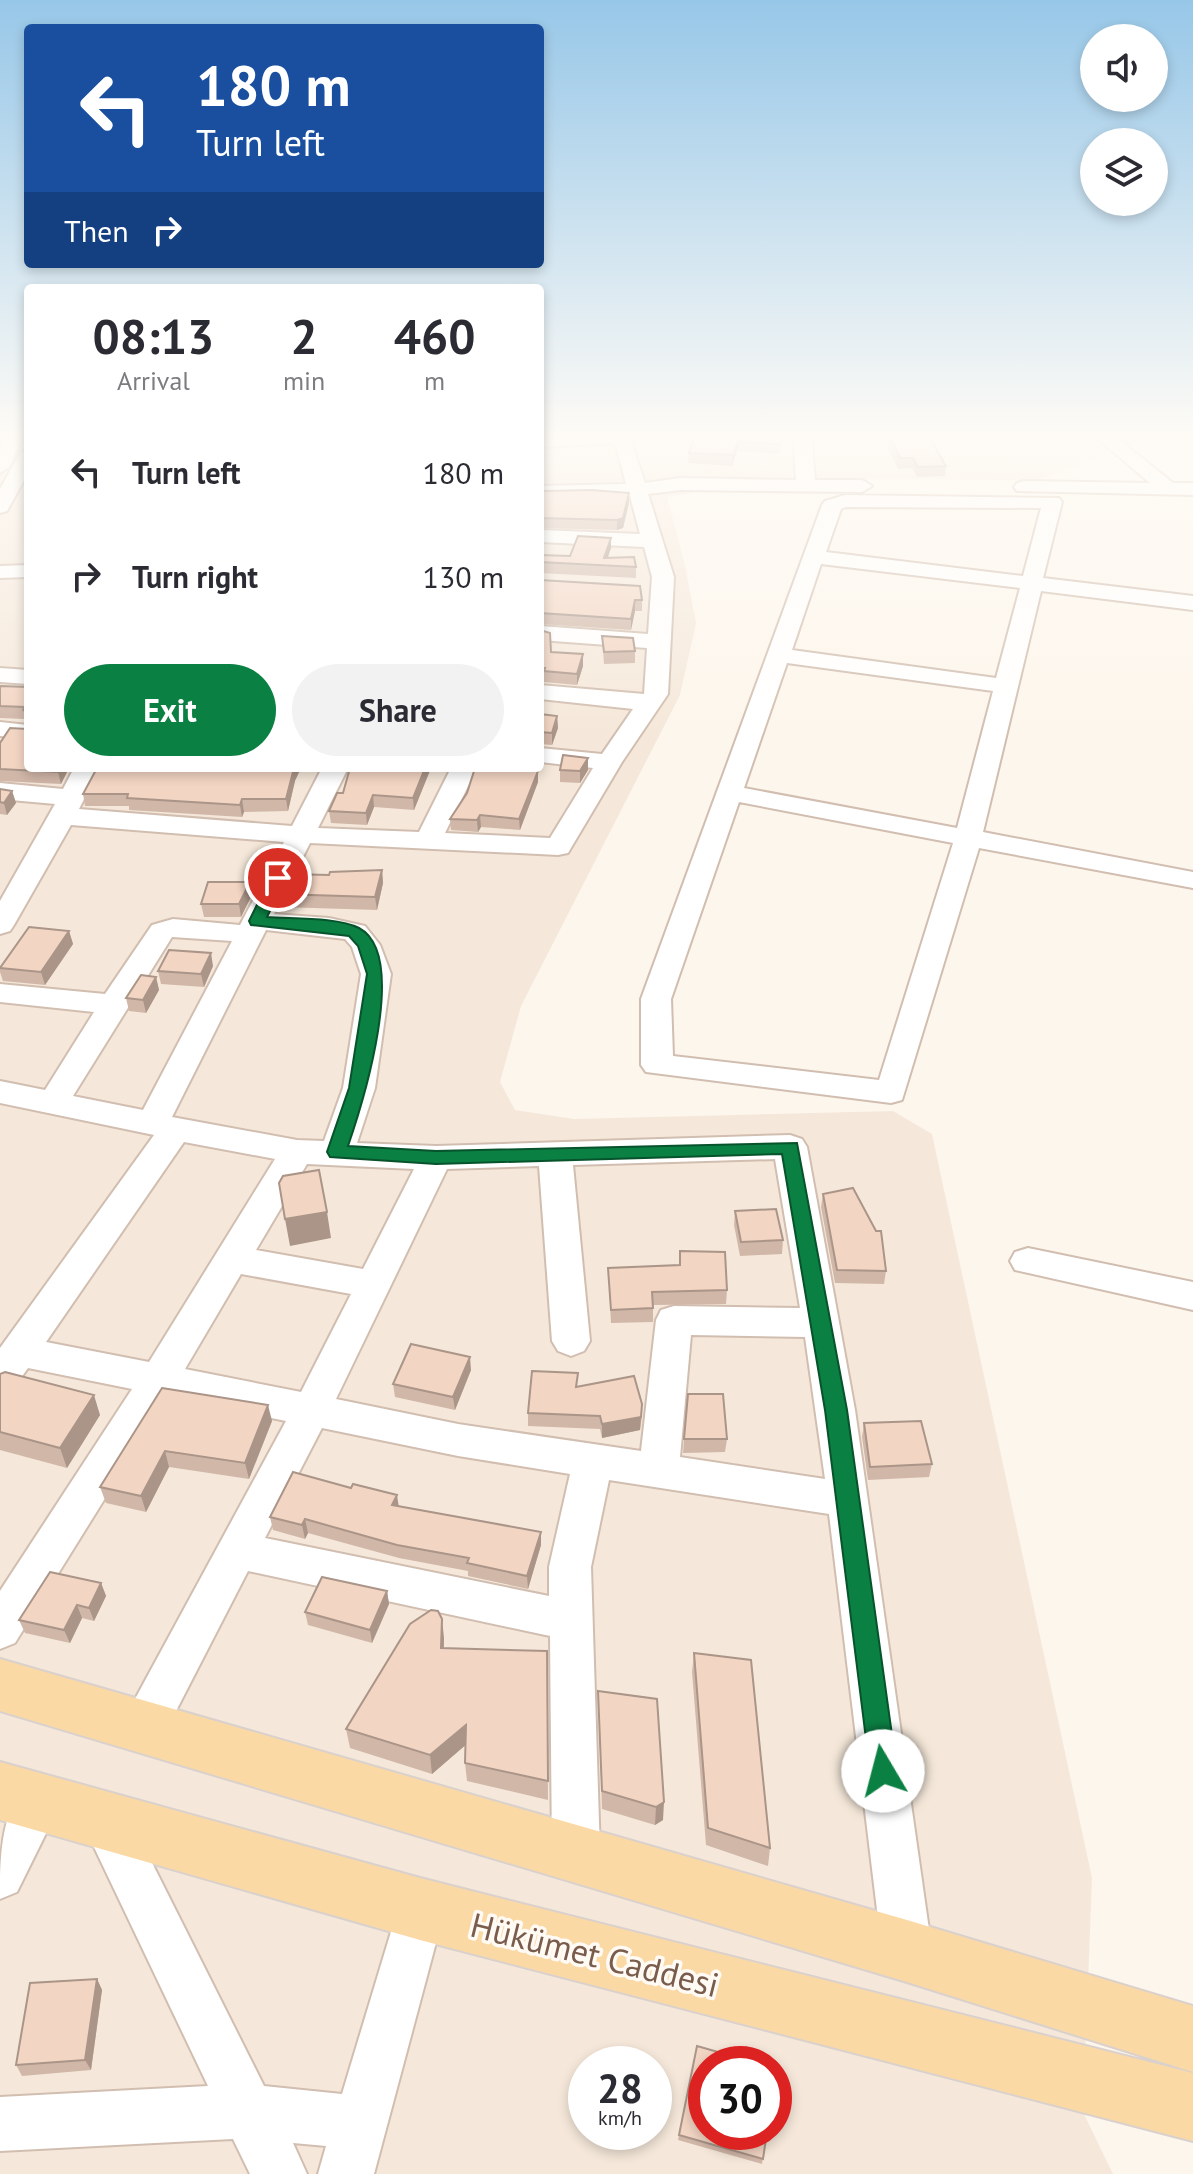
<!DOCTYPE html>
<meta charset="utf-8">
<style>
body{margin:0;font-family:"PT Sans",sans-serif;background:#f2f2f3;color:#2b2b33;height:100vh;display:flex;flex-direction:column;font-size:30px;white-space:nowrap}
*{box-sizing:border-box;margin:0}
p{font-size:26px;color:#7c7c81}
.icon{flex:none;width:44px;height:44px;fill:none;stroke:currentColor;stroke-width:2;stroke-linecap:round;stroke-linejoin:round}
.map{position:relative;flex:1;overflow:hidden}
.panel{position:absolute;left:24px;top:284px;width:520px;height:488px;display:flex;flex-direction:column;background:#fff;border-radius:8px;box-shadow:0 4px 12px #0003}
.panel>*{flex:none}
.banner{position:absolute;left:24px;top:24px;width:520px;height:244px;border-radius:8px;box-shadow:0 4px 12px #0003;background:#1a4fa0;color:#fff;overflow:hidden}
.fabs{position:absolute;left:1080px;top:24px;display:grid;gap:16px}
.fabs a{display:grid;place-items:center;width:88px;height:88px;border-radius:50%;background:#fff;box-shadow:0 4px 12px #0003;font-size:40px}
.speed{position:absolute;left:568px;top:2046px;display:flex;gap:16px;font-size:40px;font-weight:700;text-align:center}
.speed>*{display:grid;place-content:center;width:104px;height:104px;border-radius:50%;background:#fff;box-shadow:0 4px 12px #0003;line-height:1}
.speed small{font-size:20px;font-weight:400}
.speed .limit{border:12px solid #d22;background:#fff;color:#111}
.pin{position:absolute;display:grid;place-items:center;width:68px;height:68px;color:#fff;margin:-34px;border:4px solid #fff;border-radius:50%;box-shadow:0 2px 8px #0007}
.me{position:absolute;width:88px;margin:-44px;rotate:352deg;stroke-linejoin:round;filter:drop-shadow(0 0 6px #0008)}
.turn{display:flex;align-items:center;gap:28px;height:168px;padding:0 40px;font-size:36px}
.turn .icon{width:104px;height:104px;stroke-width:2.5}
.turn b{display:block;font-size:56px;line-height:68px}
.then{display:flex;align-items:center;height:76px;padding:0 40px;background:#0003;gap:16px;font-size:30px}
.eta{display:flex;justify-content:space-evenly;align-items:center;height:136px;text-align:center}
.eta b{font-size:48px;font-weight:700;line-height:56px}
.button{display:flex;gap:16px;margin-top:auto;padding:16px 40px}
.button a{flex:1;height:92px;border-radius:48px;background:#0b8043;color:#fff;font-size:32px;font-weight:700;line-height:92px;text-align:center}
.button a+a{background:#f2f2f3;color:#2b2b33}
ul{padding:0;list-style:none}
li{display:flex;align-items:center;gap:24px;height:104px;padding:0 40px}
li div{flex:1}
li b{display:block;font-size:30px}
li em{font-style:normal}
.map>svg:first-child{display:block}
</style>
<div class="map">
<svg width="1193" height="2174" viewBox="0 0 1193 2174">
<rect width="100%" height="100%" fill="#fdf6ec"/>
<!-- residential -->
<path fill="#f5e8da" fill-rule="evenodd" d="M0,433h28v335h512v-335h632l-136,47 -261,-1 -108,18 18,68 11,58 -16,72 -159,311 -21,76 15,28 59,9 319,-8 39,23 160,744 -9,234 30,62h-1113zM586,2064h68v68h-68zM706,2064h68v68h-68z"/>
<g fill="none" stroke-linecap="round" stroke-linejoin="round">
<!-- minor casing -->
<g stroke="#d1beb0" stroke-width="4">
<path id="minor" d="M7,433h18l-16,34 -9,6v-26z
M604,433h24l17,50 35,-5 116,2 -3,-47h18l4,47h47l10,6 -10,6 -182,-2 -32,4 26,83 -6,117 -46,68 -54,91 -10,2 -248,-12 -36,71 55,4 36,8 15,19 11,29 -16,114 -18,55 79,3 354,-11 12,4 5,8 48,263 77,541 -7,18 -18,7 -18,-7 -7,-18 -53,-437 -220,-34 -18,87 9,287 -7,17 -17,7 -17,-7 -7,-17 -2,-218 -302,-65 -88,171 -16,7 -16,-7 -7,-15 7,-15 158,-291 -118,-24 -153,246 -15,6v-58l132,-202 -104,-21 -15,21 -13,4v-45l154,-213 -154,-32v-22l45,9 49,-78 -94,-10v-18l105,10 47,-69 21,-6 67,6 44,-83 -213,-17 -57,100 -4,6 -10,3v-33l55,-97 -55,-5v-16l63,6 11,-21h26l-21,41 213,17 30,-58h26l-30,60 101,4 32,-64h26l-32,65 105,5 43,-70 -53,-6v-14l62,6 31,-45 -93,-10v-14l104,9 3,-46 -107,-8v-14l108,8 4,-57 -8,-30 -104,-5v-12l100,4 -10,-38 -90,2v-12l86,-2 -11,-41 -75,4v-10zM266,930l79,9 7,8 9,27 -18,114 -19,53 -27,-1 -125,-23zM172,937l60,4 -89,169 -70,-14zM184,1142l91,17 -126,203 -103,-20zM775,1159l25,149 -126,-2 -13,4 -5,10 -15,131 -183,-27 -122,-25 111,-230 92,-3 13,175 6,10 13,5 13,-5 6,-10 -17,-176zM307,1164l107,5 -51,100 -107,-19zM241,1274l110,20 -50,98 -116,-23zM691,1335l114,2 20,142 -145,-22zM322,1428l136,28 112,18 -21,93v29l-284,-58z
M1091,433h20l62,50h20v12l-176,-4 -3,-4 3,-4 7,-2 126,2z
M28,450v23l-21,38 -7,2v-24l21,-37z
M845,495l214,3 3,4 -19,76 150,18v14l-152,-19 -58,241 210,40v16l-214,-40 -77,252 -11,3 -245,-31 -5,-7v-66l181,-494 3,-4zM846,507l195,1 -18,68 -197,-24 15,-43zM821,564l199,24 -24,90 -204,-28zM787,663l206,28 -36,137 -213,-40zM739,802l214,41 -74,237 -206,-24 -2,-57z
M28,565v12l-28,1v-12z
M0,668l28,2v14l-28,-2z
M0,722l28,3v14l-28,-3z
M1028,1248l165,34v28l-178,-40 -5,-9 5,-9z
M37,1780l17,7 7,16 -44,89 -17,7c0,-41 0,-100 37,-119z
M106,1798l17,7 141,281 78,8 61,-202 17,-8 17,8 8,17 -71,265h-56l8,-28 -33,-3 14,31h-57l-17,-35 -233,12v-54l208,-11 -126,-264 7,-17z"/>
</g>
<!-- major casing -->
<g stroke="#dad1cd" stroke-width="4">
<path id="major" d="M0,1659l907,261 286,86v66l-286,-90 -907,-271z
M0,1762l420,116 773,195v68l-773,-201 -420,-120z"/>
</g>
<!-- minor -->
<use href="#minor" fill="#fff" fill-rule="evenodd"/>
<!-- major -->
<use href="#major" fill="#fbd9a5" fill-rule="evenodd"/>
</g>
<!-- wall -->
<path fill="#d1b7a8" d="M696,433h88l-5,21 -42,-3 -5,15 -44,-3 1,-10z
M889,436l57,30 -1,10 -28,1 -5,-9 -14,1 -11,-23z
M540,491l89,12 -6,25 -6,2 -77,-2z
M611,548l-4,10 29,9v11l-96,-5v-18l30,1z
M540,580l102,20v11h-7l-4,19 -91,-6z
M540,630l11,22 32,14 -6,19 -33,-3v-3h-4z
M602,636l33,15v12l-31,1z
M0,686l28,1 41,81 -8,16 -61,-3v-38l27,-14v-6l-2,-4 -25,-1z
M540,714l17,2 1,12 -6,17 -12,-1z
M588,758v12l-8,13 -20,-1v-12z
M350,768h81l-17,42 -40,-3 -7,18 -36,-2 -2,-12 14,-18z
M496,768h26l16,3v11l-18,48 -39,-3 -3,5 -27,-2 -1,-11z
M295,781l-7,30 -44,1 -2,5 -113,-7v-4h-44l-2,-12z
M0,789l12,2 4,12 -9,12 -7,-1z
M382,870l1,13 -6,27 -96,-3 -2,-13 50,-19z
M250,882l2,13 -11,22h-37l-3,-13z
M69,931l4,13 -28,41 -42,-4 -3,-9v-5z
M213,966l-9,21 -43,-3 -3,-13z
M156,977l3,13 -13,23 -17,-2 -3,-13z
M823,1194l63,77 -2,13 -49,-1 -14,-76z
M735,1211l48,29 -1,14 -42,2 -6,-31z
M680,1251l47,39 -1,14 -73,1v17l-42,1 -3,-55 71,-3z
M471,1370l-16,40 -60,-13 -2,-13z
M0,1374l100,41 -33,53 -67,-18z
M578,1387l64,30 -2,13 -38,8 -2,-9 -72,-3v-13z
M162,1388l110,33 -23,58 -80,-12 -23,45 -40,-9 -6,-16z
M688,1394l39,45 -2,13 -42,1z
M864,1423l68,41 -3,13 -61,3 -6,-43z
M398,1506l143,39 -13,44 -60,-13v-5l-69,-13 -91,-25 -3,6 -32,-9 -3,-13z
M101,1583l5,13 -12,25 -12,-3 -12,25 -45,-10 -6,-13z
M387,1591l2,13 -17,39 -64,-18 -3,-13z
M444,1638v10l103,3 1,149 -81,-19 -2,-18v-18l-33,29 -82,-26 -4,-19z
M694,1653l76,195 -2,18 -62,-21 -14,-173z
M598,1691l65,129 -8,5 -53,-16z
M97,1979l5,11 -11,80 -69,6 -6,-11z
M767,2132l-5,32 -84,-24 1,-5z"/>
<!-- shaded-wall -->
<path fill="#aa9588" d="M738,441l-1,10 -5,15 1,-11z
M629,493v10l-6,25 -6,2v-10z
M611,538v10l-6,18 -1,-8z
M635,600v11l-4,19v-11z
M583,654v12l-6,19v-11z
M557,716l1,12 -6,17v-12z
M588,758v12l-8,13v-12z
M60,768h9l-8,16 -3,-12z
M294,768h7l-6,13 -7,30 -2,-12z
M425,768h6l-17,42 -1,-12z
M538,771v11l-18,48 -1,-11z
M12,791l4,12 -9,12 -3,-12z
M373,795l1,12 -7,18 -1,-12z
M242,799l2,13 -2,5 -2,-12z
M480,815l1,12 -3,5 -1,-12z
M382,870l1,13 -6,27 -2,-13z
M250,882l2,13 -11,22 -2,-13z
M69,931l4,13 -28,41 -4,-13z
M211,953l2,13 -9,21 -3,-13z
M156,977l3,13 -13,23 -3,-13z
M327,1212l4,26 -41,8 -5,-27z
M470,1357l1,13 -16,40 -2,-13z
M94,1395l6,20 -33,53 -7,-20z
M642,1404l-2,26 -38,8v-14z
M268,1405l4,16 -23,58 -4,-16z
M165,1451l4,16 -23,45 -5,-16z
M397,1495l2,13 -7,-3z
M305,1519l3,14 -3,6 -3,-14z
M541,1532v13l-13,44 -1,-13z
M101,1583l5,13 -12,25 -5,-13z
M387,1591l2,13 -17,39 -2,-13z
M77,1605l5,13 -12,25 -6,-13z
M442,1619l2,19 -1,29 -2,-19z
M466,1725l2,18 -36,31 -2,-19z
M664,1802l-1,18 -8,5 1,-18z
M97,1979l5,11 -11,80 -6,-10z"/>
<!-- building -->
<path fill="#f3d5c3" stroke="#aa9588" stroke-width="2" d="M696,433h87l-3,11 -42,-3 -5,14 -44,-2z
M928,435l18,31 -28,1 -5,-9h-13l-11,-22z
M592,490l37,3 -6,25 -6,2 -77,-2v-27z
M578,536l33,2 -7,20 30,-1 2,10 -96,-5v-7l30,1z
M540,580l100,6 2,14h-7l-4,19 -91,-6z
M540,630l10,3 1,19 32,2 -6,20 -33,-3 1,-3h-5z
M602,636l31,2 2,13 -31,1z
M0,686l28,1v81h32l-2,4 -58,-3v-26l10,-15 17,1 1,-16 -5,-3 1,-3 -24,-1z
M540,714l17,2 -5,17 -12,-1z
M563,755l25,3 -8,13 -20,-1z
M97,768h197l-8,31h-44l-2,6 -113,-7 1,-4h-45z
M350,768h75l-12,30 -40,-3 -7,18 -37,-2 8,-18h6z
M475,768l24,1 -1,-1h24l16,3 -19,48 -39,-4 -3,5 -27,-1 17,-26z
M0,789l12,2 -8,12 -4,-1z
M382,870l-7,27 -96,-3 10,-20 40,1 1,-3z
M208,882h42l-11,22h-38z
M29,927l40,4 -28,41 -41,-4z
M169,950l42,3 -10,21 -43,-3z
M141,975l15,2 -13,23 -17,-2z
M319,1170l8,42 -42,7 -6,-36 4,-7z
M853,1188l23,43h5l5,40 -49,-1 -14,-76z
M776,1209l7,31 -42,2 -6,-31z
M680,1251l45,1 2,38 -75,2 1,16 -42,2 -3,-42 72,-3z
M411,1344l59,13 -17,40 -60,-13z
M532,1371l46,2 -2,14 58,-11 8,28 -1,13 -39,7 -2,-8 -72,-3z
M5,1372l89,23 -34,53 -60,-16v-58z
M162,1388l106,17 -23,58 -80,-12 -24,45 -41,-9z
M688,1394h35l4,45h-43z
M921,1421l11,43 -62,3 -6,-44z
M293,1472l58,16 2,-4 44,11 -5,10 149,27 -14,44 -60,-13 2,-5 -72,-13 -92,-26 -3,6 -32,-8z
M50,1572l51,11 -12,25 -12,-3 -13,25 -45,-10z
M322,1577l65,14 -17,39 -65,-18z
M431,1610l7,1 4,8 -1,29 106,3 1,130 -83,-18 1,-38 -36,30 -84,-26 64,-105z
M694,1653l57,7 19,188 -62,-20z
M598,1691l59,8 7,103 -8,5 -54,-16z
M97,1979l-12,81 -69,5 14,-82z
M697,2046l63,18h-54v68h61l-4,27 -84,-24z
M774,2068l3,1 -3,21z"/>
<!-- sky -->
<linearGradient id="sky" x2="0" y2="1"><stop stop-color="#97c7e8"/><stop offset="0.59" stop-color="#fefbf6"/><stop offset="1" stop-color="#fefbf6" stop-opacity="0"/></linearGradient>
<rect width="1193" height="737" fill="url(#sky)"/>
<!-- route -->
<path fill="#0b8043" stroke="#07532c" stroke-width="2" d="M278,873l8,5 -19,39c25,2 71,0 92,11 51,27 3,177 -11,218l88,5 361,-8 50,267 50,361 -4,9 -10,4 -9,-4 -4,-9 -45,-361 -43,-256 -346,10 -106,-7 -3,-5 22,-64 18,-114 -9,-28 -9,-10 -98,-11 -2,-4 21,-43z"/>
<g text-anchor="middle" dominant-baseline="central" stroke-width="7" stroke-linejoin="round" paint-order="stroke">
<!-- near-street labels -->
<g font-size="34" fill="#7a5c4d" stroke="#fffaf3">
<text transform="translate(595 1954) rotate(14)">Hükümet Caddesi</text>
</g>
</g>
</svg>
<div class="fabs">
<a><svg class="icon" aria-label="sound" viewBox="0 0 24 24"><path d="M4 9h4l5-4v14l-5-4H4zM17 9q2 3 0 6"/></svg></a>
<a><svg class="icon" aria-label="layers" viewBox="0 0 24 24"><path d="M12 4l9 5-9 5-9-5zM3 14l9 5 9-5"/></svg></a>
</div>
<div class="speed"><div>28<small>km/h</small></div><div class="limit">30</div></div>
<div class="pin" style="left:278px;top:878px;background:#d93025"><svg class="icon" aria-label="arrive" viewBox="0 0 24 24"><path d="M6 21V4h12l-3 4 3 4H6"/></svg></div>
<svg class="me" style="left:883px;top:1771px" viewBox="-20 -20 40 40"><circle r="19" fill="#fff"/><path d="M0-13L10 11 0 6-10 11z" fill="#0b8043"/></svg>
<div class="banner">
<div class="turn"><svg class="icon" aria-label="left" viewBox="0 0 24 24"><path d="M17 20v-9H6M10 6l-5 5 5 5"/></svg><div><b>180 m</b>Turn left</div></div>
<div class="then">Then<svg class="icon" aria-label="right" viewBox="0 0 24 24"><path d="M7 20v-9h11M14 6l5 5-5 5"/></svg></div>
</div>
<section class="panel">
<div class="eta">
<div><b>08:13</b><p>Arrival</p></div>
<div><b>2</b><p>min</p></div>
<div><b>460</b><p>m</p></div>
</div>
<ul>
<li><svg class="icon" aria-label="left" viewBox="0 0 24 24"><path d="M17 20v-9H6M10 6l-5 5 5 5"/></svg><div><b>Turn left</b></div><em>180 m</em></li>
<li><svg class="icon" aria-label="right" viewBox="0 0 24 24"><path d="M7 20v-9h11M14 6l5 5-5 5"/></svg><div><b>Turn right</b></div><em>130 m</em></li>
</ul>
<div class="button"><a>Exit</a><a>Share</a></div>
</section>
</div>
